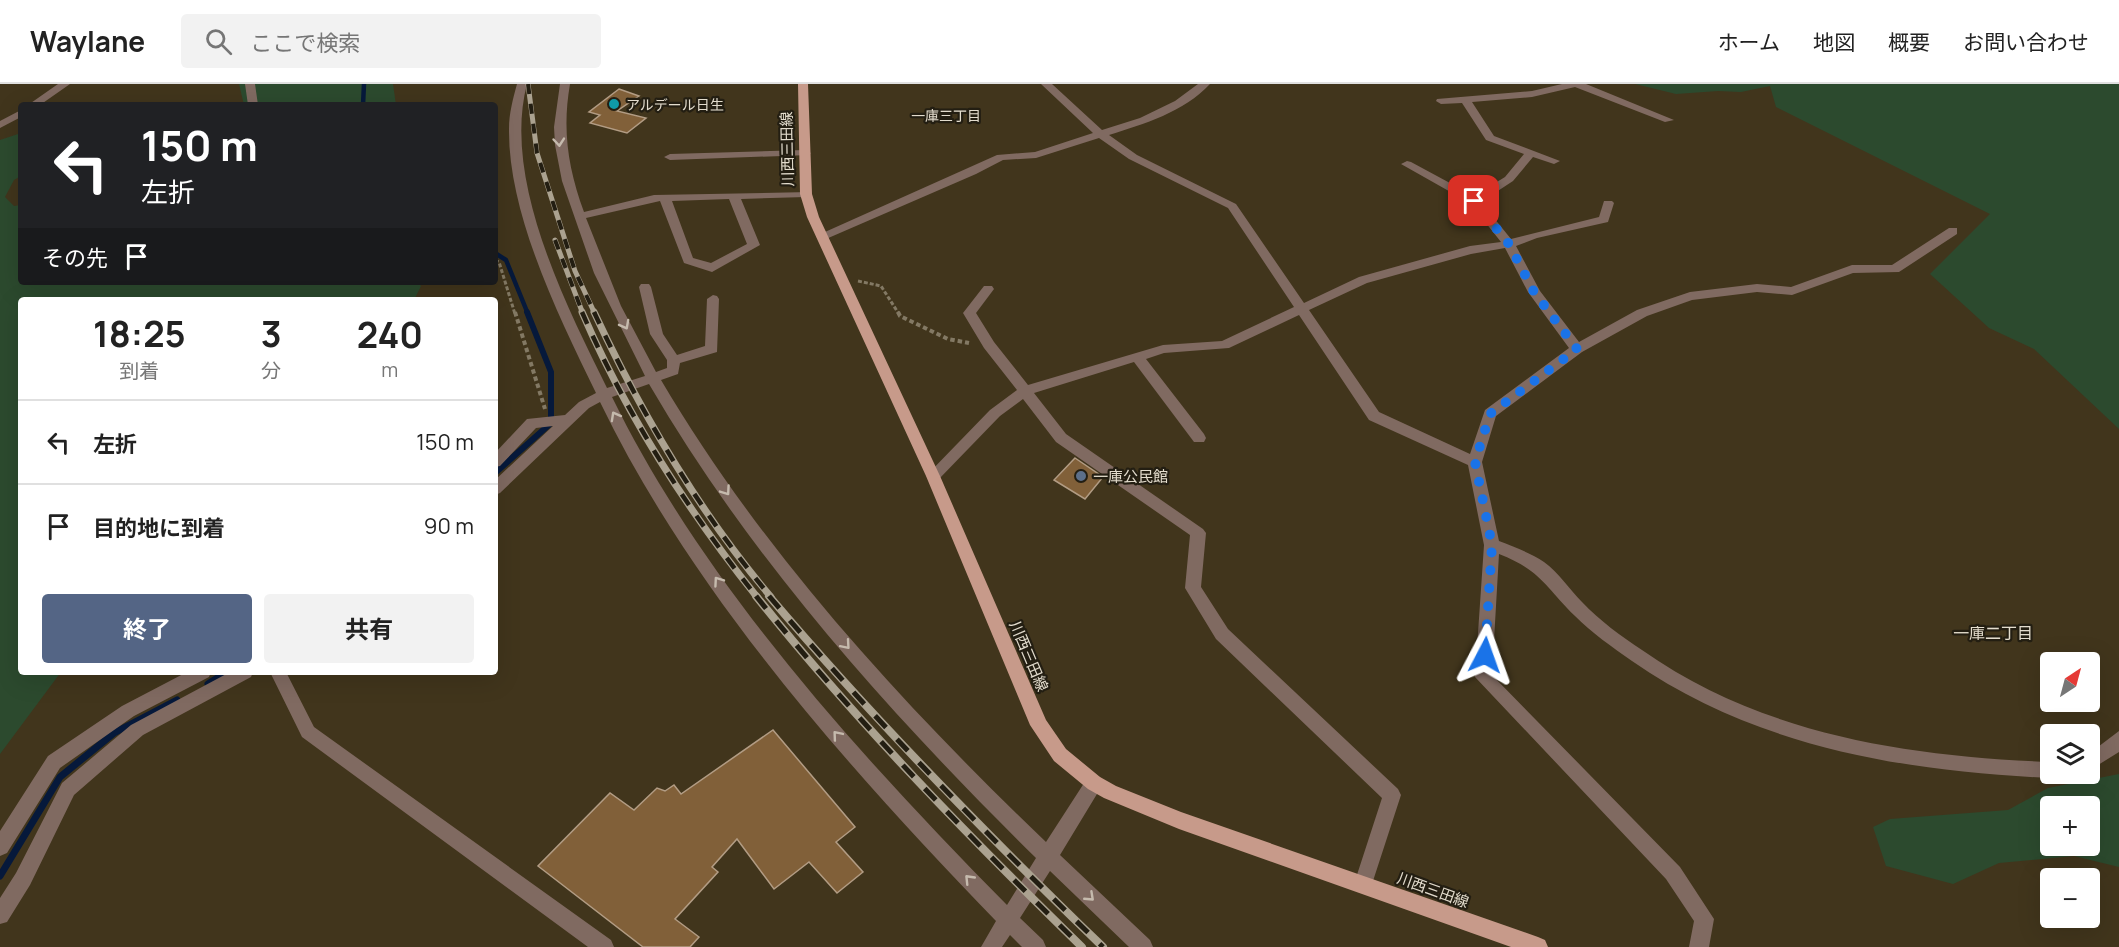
<!DOCTYPE html>
<html lang="ja">
<meta charset="utf-8">
<style>
body{margin:0;font-family:Manrope,"Noto Sans JP",sans-serif;background:#f2f2f2;color:#222;height:100vh;display:flex;flex-direction:column;font-size:22px;white-space:nowrap}
*{box-sizing:border-box;margin:0}
p{font-size:20px;color:#767676}
.icon{flex:none;width:33px;height:33px;fill:none;stroke:currentColor;stroke-width:2;stroke-linecap:round;stroke-linejoin:round}
.map{position:relative;flex:1;overflow:hidden}
.sheet{position:absolute;left:18px;top:213px;width:480px;height:378px;display:flex;flex-direction:column;background:#fff;border-radius:6px;box-shadow:0 6px 24px #0002}
.sheet>*{flex:none}
.hud{position:absolute;left:18px;top:18px;width:480px;height:183px;border-radius:6px;box-shadow:0 6px 24px #0002;background:#202124;color:#fff;overflow:hidden}
.needle{width:39px;rotate:36deg}
.tools{position:absolute;left:2040px;top:568px;display:grid;gap:12px}
.tools a{display:grid;place-items:center;width:60px;height:60px;border-radius:6px;background:#fff;box-shadow:0 6px 24px #0002;font-size:30px}
.pin{position:absolute;display:grid;place-items:center;width:51px;height:51px;color:#fff;margin:-26px;border-radius:12px;box-shadow:0 3px 9px #0006}
.me{position:absolute;width:66px;margin:-33px;rotate:4deg;stroke-linejoin:round;filter:drop-shadow(0 0 4px #0008)}
.turn{display:flex;align-items:center;gap:21px;height:126px;padding:0 24px;font-size:27px}
.turn .icon{width:78px;height:78px;stroke-width:2.5}
.turn b{display:block;font-size:42px;line-height:51px}
.then{display:flex;align-items:center;height:57px;padding:0 24px;background:#0003;gap:12px;font-size:22px}
.eta{display:flex;justify-content:space-evenly;align-items:center;height:102px;text-align:center}
.eta b{font-size:36px;font-weight:700;line-height:42px}
.action{display:flex;gap:12px;margin-top:auto;padding:12px 24px}
.action a{flex:1;height:69px;border-radius:6px;background:#546585;color:#fff;font-size:24px;font-weight:700;line-height:69px;text-align:center}
.action a+a{background:#f2f2f2;color:#222}
ul{padding:0;list-style:none}
li{display:flex;align-items:center;gap:18px;height:84px;padding:0 24px;border-top:2px solid #e0e0e0}
li div{flex:1}
li b{display:block;font-size:22px}
li em{font-style:normal}
header{display:flex;align-items:center;gap:36px;box-sizing:border-box;height:84px;padding:0 30px;background:#fff;border-bottom:2px solid #e0e0e0}
header strong{font-size:28px}
nav{display:flex;gap:33px;margin-inline-start:auto;font-size:21px}
.search{width:420px;height:54px;background:#f2f2f2;display:flex;align-items:center;gap:15px;box-sizing:border-box;padding:0 21px;border-radius:6px;color:#767676;font-size:22px}
.map>svg:first-child{display:block}
</style>
<header>
<strong>Waylane</strong>
<div class="search"><svg class="icon" aria-label="search" viewBox="0 0 24 24"><circle cx="10" cy="10" r="6"/><path d="M15 15l6 6"/></svg>ここで検索</div>
<nav><a>ホーム</a><a>地図</a><a>概要</a><a>お問い合わせ</a></nav>
</header>
<div class="map">
<svg width="2119" height="863" viewBox="0 0 2119 863">
<rect width="100%" height="100%" fill="#41351c"/>
<!-- green -->
<path fill="#2c4a2e" fill-rule="evenodd" d="M239,0h154l3,21h-152z
M1635,0h484v345l-85,-80 -45,-21 -59,-54 60,-60 -214,-107 -6,-21 -29,6 -23,-1 -42,3z
M21,49v43l-7,4 -9,17 9,9 7,-1v77h396l4,4 -7,14h-393v372h40l-61,82v-614z
M2119,690v93l-45,-11 -75,7 -46,21 -67,-18 -13,-39 17,-8 118,-9 40,-22zM2050,723h40v39h-40z"/>
<g fill="none" stroke-linecap="round" stroke-linejoin="round">
<!-- stream-far2 -->
<path stroke="#06193b" stroke-width="4.5" d="M363,21l1,-21
M495,169l11,7 22,54"/>
<!-- stream-far1 -->
<path stroke="#06193b" stroke-width="6" d="M495,389l56,-50v-51l-24,-60"/>
<!-- stream -->
<path stroke="#06193b" stroke-width="7" d="M208,600l19,-12
M0,792l60,-99 54,-44 63,-33"/>
</g>
<!-- building -->
<path fill="#816039" stroke="#b29c84" stroke-width="1.5" d="M619,5l20,7 -22,15 29,7 -19,15 -37,-10 10,-8 -11,-3z
M1075,374l28,19 -18,22 -31,-19z
M773,646l82,97 -19,15 27,30 -26,21 -28,-31 -35,27 -37,-50 -25,28 6,5 -43,47 24,18 -9,10h-47l-105,-81 72,-73 24,17 23,-22 8,3 9,-6 7,9z"/>
<g fill="none" stroke-linecap="round" stroke-linejoin="round">
<!-- path-far1 -->
<path stroke="#837964" stroke-width="3" stroke-dasharray="4 2" stroke-linecap="butt" d="M495,176l4,2 16,52
M858,197l23,5 18,28"/>
<!-- path -->
<path stroke="#837964" stroke-width="4" stroke-dasharray="4.5 3" stroke-linecap="butt" d="M515,228l30,97
M898,228l2,4 48,23 21,4"/>
<!-- minor -->
<path fill="#806a61" fill-rule="evenodd" d="M58,0h12l-30,21h-12z
M245,0h10l3,21h-10z
M517,0h10c-25,95 38,219 80,304l38,-12 -51,-103 -32,-92 -7,-36 -1,-18 6,-43h10c-8,46 -2,84 14,128l70,-17 156,-3 2,2 -6,3 -65,2 19,46 -48,27 -28,-9 -24,-62 -74,17 35,88 35,66 11,-4v-8l-17,-26 -11,-47 2,-3h8l2,3 12,47 14,21 28,-9 2,-47 6,-4 4,1 2,3 -2,53 -37,11 -2,11 -17,6c102,173 241,324 385,462l42,-65 6,-2 6,2 3,6 -3,6 -40,66 90,85 3,7h-24l-79,-76 -30,47 23,22 3,7h-24l-12,-12 -8,12h-21l15,-26c-146,-151 -304,-328 -396,-519l-11,6 -89,85 -5,2v-15l58,-54 -17,2 -36,38 -5,1v-14l32,-34 38,-4 14,-13 17,-9c-37,-76 -88,-179 -87,-264 0,-16 4,-30 8,-45zM729,115l18,45 -36,19 -18,-5 -21,-57zM649,300c103,177 242,331 387,474l-29,47c-147,-149 -303,-320 -395,-508z
M1041,0h11l50,46 38,-12 35,-17 23,-17h12c-26,28 -66,40 -101,51l28,20 99,49 68,99 55,-26 111,-31 31,-4 -31,-39 -69,-39 6,-3 4,1 63,34 31,-19 19,-23 -38,-14 -24,-37 -21,1 -5,-3 1,-2 95,-8 30,-7h24l88,36 -9,2 -90,-35 -43,10 -60,5 22,34 66,25 -6,3 -21,-7 -20,24 -32,21 30,37 88,-22 5,-16h8l2,2 -6,19 -71,16 -21,8 24,45 39,51 58,-32 53,-18 67,-8 34,3 61,-22h40l57,-37h8v6l-58,38 -46,1 -61,22 -35,-3 -65,8 -45,16 -65,36 -86,64 -14,46 17,79c15,6 32,12 45,21 15,11 25,27 38,40 18,19 39,34 60,48 121,85 264,106 408,112v12l6,2 -6,2c-148,-7 -294,-31 -418,-117 -20,-14 -40,-28 -57,-45 -30,-29 -33,-45 -76,-62l-7,121 188,192 34,52 -5,28h-20l5,-26 -28,-42 -191,-202 9,-132 -16,-80 -99,-45 -70,-105 -70,33 -65,5 -18,6 58,75 2,4 -2,4h-10l-60,-80 -100,31 32,41 137,95 3,4 -5,54 27,42 170,160 3,6 -29,89 -2,6 -7,3 -7,-3 -2,-6 28,-86 -166,-159 -31,-51 5,-53 -134,-93 -33,-43 -23,17 -62,64 -5,1 -7,-5 64,-66 27,-20 -33,-42 -21,-35 21,-27h8l2,3 -18,24 18,29 34,43 135,-40 59,-4 72,-34 -66,-99 -99,-49 -30,-21 -63,20 -33,2 -27,14 -150,65h-8l-2,-3 181,-81 38,-3 58,-19zM1505,164l23,44 41,56 -84,62 -15,44 -91,-42 -70,-102 58,-27 104,-29z
M21,26v7l-21,11v-7z
M805,66l6,3 -2,2 -139,5 -6,-3 6,-3z
M187,588h24l-2,5 -75,39 -74,52 -53,85 -7,3v-25l48,-75 74,-50z
M230,588h23l-2,5 -108,58 -69,60 -44,90 -23,37 -7,2v-26l16,-25 46,-90 69,-58z
M270,588h16l28,55 297,213 3,7h-26l-286,-210z
M2119,647v21l-29,18v-17z"/>
<!-- major -->
<path fill="#c79a8a" fill-rule="evenodd" d="M798,0h10l4,110 7,23 121,259 106,244 20,29 34,28 16,9 65,26 357,125 7,3 3,7h-37l-332,-118 -75,-31 -16,-9 -34,-28 -24,-36 -104,-249 -119,-259 -7,-23z"/>
<!-- rail-far2 casing -->
<g stroke="#aba290" stroke-width="5">
<path id="rail-far2" d="M528,0l9,69 38,118 20,43
M555,156l28,74"/>
</g>
<!-- rail-far1 casing -->
<g stroke="#aba290" stroke-width="7">
<path id="rail-far1" d="M582,228c44,102 106,199 175,285
M594,228c47,101 105,200 177,285"/>
</g>
<!-- rail casing -->
<g stroke="#aba290" stroke-width="8">
<path id="rail" d="M756,512c100,125 211,239 326,351
M769,512c105,124 217,238 334,351"/>
</g>
<!-- rail-far2 -->
<use href="#rail-far2" stroke="#231e12" stroke-width="4" stroke-dasharray="10" stroke-linecap="butt"/>
<!-- rail-far1 -->
<use href="#rail-far1" stroke="#231e12" stroke-width="4.5" stroke-dasharray="13" stroke-linecap="butt"/>
<!-- rail -->
<use href="#rail" stroke="#231e12" stroke-width="5" stroke-dasharray="16" stroke-linecap="butt"/>
</g>
<!-- one-way arrows -->
<defs><path id="oneway-chevron" d="M-2-3.5L2.5 0L-2 3.5" fill="none" stroke-width="1.6" stroke-linecap="round" stroke-linejoin="round" transform="scale(1.5)"/></defs>
<g stroke="#c5baad">
<use href="#oneway-chevron" transform="translate(559 58) rotate(85)"/>
<use href="#oneway-chevron" transform="translate(625 241) rotate(62)"/>
<use href="#oneway-chevron" transform="translate(615 332) rotate(-119)"/>
<use href="#oneway-chevron" transform="translate(726 407) rotate(55)"/>
<use href="#oneway-chevron" transform="translate(718 497) rotate(-125)"/>
<use href="#oneway-chevron" transform="translate(846 561) rotate(49)"/>
<use href="#oneway-chevron" transform="translate(837 651) rotate(-130)"/>
<use href="#oneway-chevron" transform="translate(969 795) rotate(-134)"/>
<use href="#oneway-chevron" transform="translate(1090 813) rotate(43)"/>
</g>
<g fill="none" stroke-linecap="round" stroke-linejoin="round">
<!-- route -->
<path stroke="#1a73e8" stroke-width="10" stroke-dasharray="0 18" d="M1474,117l35,43 25,48 43,57 -87,65 -15,48 17,83 -7,110"/>
</g>
<!-- markers -->
<circle fill="#0f9aa8" stroke="#231e12" stroke-width="2" cx="614" cy="20" r="6"/>
<circle fill="#5c6f8a" stroke="#231e12" stroke-width="2" cx="1081" cy="392" r="6"/>
<g text-anchor="middle" dominant-baseline="central" stroke-width="4.5" stroke-linejoin="round" paint-order="stroke">
<!-- far-poi labels -->
<g font-size="14" fill="#e3dccd" stroke="#231e12" text-anchor="start">
<text x="626" y="20">アルデール日生</text>
</g>
<!-- far-neighbourhood labels -->
<g font-size="14" fill="#e3dccd" stroke="#231e12">
<text x="946" y="31">一庫三丁目</text>
</g>
<!-- street labels -->
<g font-size="15" fill="#e3dccd" stroke="#231e12">
<text transform="translate(787 65) rotate(-91)">川西三田線</text>
<text transform="translate(1029 572) rotate(67)">川西三田線</text>
<text transform="translate(1433 806) rotate(20)">川西三田線</text>
</g>
<!-- poi labels -->
<g font-size="15" fill="#e3dccd" stroke="#231e12" text-anchor="start">
<text x="1093" y="392">一庫公民館</text>
</g>
<!-- neighbourhood labels -->
<g font-size="16" fill="#e3dccd" stroke="#231e12">
<text x="1993" y="549">一庫二丁目</text>
</g>
</g>
</svg>
<div class="tools">
<a><svg class="needle" viewBox="-14 -14 28 28"><path d="M0-13l5 13h-10z" fill="#e53935"/><path d="M0 13l5-13h-10z" fill="#767676"/></svg></a>
<a><svg class="icon" aria-label="layers" viewBox="0 0 24 24"><path d="M12 4l9 5-9 5-9-5zM3 14l9 5 9-5"/></svg></a>
<a>+</a>
<a>−</a>
</div>
<div class="pin" style="left:1474px;top:117px;background:#d93025"><svg class="icon" aria-label="arrive" viewBox="0 0 24 24"><path d="M6 21V4h12l-3 4 3 4H6"/></svg></div>
<svg class="me" style="left:1485px;top:571px" viewBox="-20 -20 40 40"><path d="M0-17L14 15 0 8-14 15z" fill="#1a73e8" stroke="#fff" stroke-width="4"/></svg>
<div class="hud">
<div class="turn"><svg class="icon" aria-label="left" viewBox="0 0 24 24"><path d="M17 20v-9H6M10 6l-5 5 5 5"/></svg><div><b>150 m</b>左折</div></div>
<div class="then">その先<svg class="icon" aria-label="arrive" viewBox="0 0 24 24"><path d="M6 21V4h12l-3 4 3 4H6"/></svg></div>
</div>
<section class="sheet">
<div class="eta">
<div><b>18:25</b><p>到着</p></div>
<div><b>3</b><p>分</p></div>
<div><b>240</b><p>m</p></div>
</div>
<ul>
<li><svg class="icon" aria-label="left" viewBox="0 0 24 24"><path d="M17 20v-9H6M10 6l-5 5 5 5"/></svg><div><b>左折</b></div><em>150 m</em></li>
<li><svg class="icon" aria-label="arrive" viewBox="0 0 24 24"><path d="M6 21V4h12l-3 4 3 4H6"/></svg><div><b>目的地に到着</b></div><em>90 m</em></li>
</ul>
<div class="action"><a>終了</a><a>共有</a></div>
</section>
</div>
